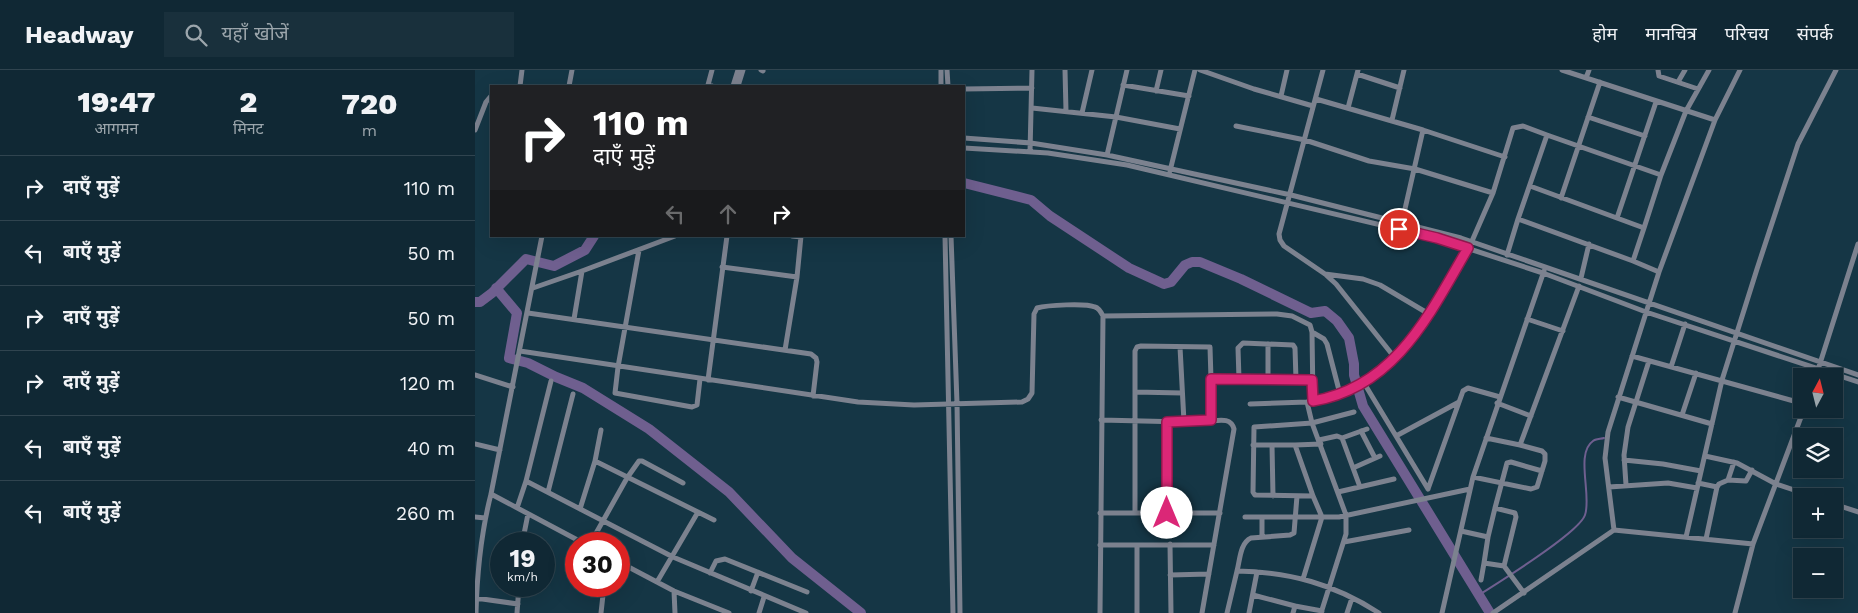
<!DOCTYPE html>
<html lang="hi">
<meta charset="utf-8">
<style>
body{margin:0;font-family:"Work Sans","Noto Sans Devanagari",sans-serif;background:#19303c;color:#f1f3f6;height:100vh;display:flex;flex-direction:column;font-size:19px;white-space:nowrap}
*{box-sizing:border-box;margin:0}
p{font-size:16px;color:#9ca6ac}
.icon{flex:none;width:28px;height:28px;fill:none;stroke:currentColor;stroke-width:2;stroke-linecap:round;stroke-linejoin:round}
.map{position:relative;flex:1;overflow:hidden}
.side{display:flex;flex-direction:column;background:#102834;width:475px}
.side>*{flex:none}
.top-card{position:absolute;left:15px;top:15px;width:475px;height:152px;border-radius:0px;box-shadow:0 5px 20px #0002,0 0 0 1px #30444f;background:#202124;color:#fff;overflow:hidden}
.needle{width:32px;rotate:7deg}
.buttons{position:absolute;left:1318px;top:298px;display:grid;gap:10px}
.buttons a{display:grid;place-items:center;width:50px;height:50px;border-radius:0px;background:#102834;box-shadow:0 5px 20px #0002,0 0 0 1px #30444f;font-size:25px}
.speed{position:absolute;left:15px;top:462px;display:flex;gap:10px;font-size:25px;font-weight:700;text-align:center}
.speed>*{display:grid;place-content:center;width:65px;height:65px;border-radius:50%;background:#102834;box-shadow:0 5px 20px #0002,0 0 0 1px #30444f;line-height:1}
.speed small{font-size:12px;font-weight:400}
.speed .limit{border:8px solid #d22;background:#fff;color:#111}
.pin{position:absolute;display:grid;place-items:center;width:42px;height:42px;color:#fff;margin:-21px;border:2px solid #fff;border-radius:50%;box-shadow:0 1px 5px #0007}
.me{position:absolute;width:55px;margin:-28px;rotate:0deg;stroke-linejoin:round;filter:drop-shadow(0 0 4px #0008)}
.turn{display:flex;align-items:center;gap:18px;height:105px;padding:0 20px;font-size:22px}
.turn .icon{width:65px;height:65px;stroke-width:2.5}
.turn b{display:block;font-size:35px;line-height:42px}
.lanes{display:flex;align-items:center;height:48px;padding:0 20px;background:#0003;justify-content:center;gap:25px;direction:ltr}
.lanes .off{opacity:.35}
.eta{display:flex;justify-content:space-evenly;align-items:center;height:85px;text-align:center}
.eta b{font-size:30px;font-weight:800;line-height:35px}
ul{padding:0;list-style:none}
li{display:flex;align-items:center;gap:15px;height:65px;padding:0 20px;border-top:1px solid #30444f}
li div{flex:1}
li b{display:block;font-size:19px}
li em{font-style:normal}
header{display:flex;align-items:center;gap:30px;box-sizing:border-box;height:70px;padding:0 25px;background:#102834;border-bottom:1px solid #30444f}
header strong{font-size:24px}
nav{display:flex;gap:28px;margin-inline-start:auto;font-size:18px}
.search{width:350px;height:45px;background:#19303c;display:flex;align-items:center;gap:12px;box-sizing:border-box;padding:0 18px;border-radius:0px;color:#9ca6ac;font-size:19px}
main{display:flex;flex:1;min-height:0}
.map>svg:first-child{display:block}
</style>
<header>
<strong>Headway</strong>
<div class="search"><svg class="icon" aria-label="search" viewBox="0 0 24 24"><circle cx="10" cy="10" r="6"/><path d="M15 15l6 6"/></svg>यहाँ खोजें</div>
<nav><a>होम</a><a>मानचित्र</a><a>परिचय</a><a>संपर्क</a></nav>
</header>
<main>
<section class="side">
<div class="eta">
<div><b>19:47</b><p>आगमन</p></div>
<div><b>2</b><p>मिनट</p></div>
<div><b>720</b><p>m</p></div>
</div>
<ul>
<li><svg class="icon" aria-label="right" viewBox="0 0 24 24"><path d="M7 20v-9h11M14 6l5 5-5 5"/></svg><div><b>दाएँ मुड़ें</b></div><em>110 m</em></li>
<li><svg class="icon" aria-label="left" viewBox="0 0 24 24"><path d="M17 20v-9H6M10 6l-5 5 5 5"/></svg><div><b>बाएँ मुड़ें</b></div><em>50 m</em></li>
<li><svg class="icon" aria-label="right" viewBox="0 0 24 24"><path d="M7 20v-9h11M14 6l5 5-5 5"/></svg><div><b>दाएँ मुड़ें</b></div><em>50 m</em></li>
<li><svg class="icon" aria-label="right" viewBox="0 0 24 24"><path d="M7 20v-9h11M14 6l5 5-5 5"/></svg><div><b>दाएँ मुड़ें</b></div><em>120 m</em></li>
<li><svg class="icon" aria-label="left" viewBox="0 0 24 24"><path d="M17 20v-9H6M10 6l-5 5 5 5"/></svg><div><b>बाएँ मुड़ें</b></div><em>40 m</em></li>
<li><svg class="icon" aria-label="left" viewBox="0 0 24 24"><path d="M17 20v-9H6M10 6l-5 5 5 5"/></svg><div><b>बाएँ मुड़ें</b></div><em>260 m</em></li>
</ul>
</section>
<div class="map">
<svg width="1383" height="543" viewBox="0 0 1383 543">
<rect width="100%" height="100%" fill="#153645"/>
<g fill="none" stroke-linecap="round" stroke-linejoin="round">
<!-- stream -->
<path stroke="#6f5f8f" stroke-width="2" d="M1004,525c20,-13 100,-62 106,-80 7,-19 -10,-62 8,-74 2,-2 8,-2 11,-3"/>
<!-- river -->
<path stroke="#6f5f8f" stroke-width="10" d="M489,113l67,17 19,16 79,52 35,16 7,-2 14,-17 7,-3h8l41,17 70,34 14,-2 12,10 12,17 5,26v11l9,31 127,207
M21,218l21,25 -8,45 19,5 28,14 27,11 66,41 80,63 63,66 69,55
M0,232h5l12,-9 34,-34 28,7 31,-16 9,-14"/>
<!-- minor -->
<path stroke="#7c828f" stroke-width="5" d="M286,0l2,1
M466,0v16
M472,0l1,16
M590,0l1,41
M725,0l54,19 59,17
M848,0l-44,164 1,6 4,6 41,28 11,10 59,74
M1087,0l153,50
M1183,0l1,6 39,13
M882,4l43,14
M1111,8l3,-8
M1203,12l7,-12
M648,15l66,11
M45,16l2,-16
M94,16l3,-16
M237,16l-4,-1 4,-15
M258,16l5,-16
M263,16l5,-16
M489,19l68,-1
M681,21l5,-21
M806,26l6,-26
M841,29l107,31 82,27
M557,38l84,9 64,12
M873,38l10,-38
M607,43l10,-43
M1113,47l57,19
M917,50l12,-50
M761,56l69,14 64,21 46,8 78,24
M0,60l11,-28 5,-6
M1072,65l-29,84 115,42
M489,68l67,5 76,12 184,40 170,43 397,137
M489,78l84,5 79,12 309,73 107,35 103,39 212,70
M555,82l2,-82
M632,85l20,-85
M695,101l25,-101
M1055,116l114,42 -11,33 26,11
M1086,128l39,-116
M1142,148l39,-116
M927,152l21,-92
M1169,158l17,-53
M317,166l9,1
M470,166l8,377
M476,166l6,167 3,210
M164,180l-21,117 -3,26 77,14 5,-2 3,-26
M1032,185l11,-36
M247,197l75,10
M850,204l38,5 17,6 49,29
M1106,208l8,-34
M58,218l49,-17 93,-35
M53,243l283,41 5,4 1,4 -4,34
M99,249l8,-48
M1052,249l36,12
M837,262l12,7 3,5 13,50
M705,277l4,75
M310,280l12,-73 4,-41
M45,281l338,51 56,3 108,-3 6,-3 4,-6 2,-79 3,-6c10,-3 49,-5 58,-1 4,1 6,5 8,9
M1157,286l169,47
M1196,297l14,-43
M0,305l38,12
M1341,306l42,-132
M764,309l-1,-31 5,-5 50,2 2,3 1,32
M793,309v-35
M233,310l19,-144
M889,313l64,106
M660,322l47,1
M1143,327l94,27
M832,332l5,21 34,92v19l-25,79
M1022,333l34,13
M775,334l57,-2 16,-3 41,-16 31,-25 21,-24 56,-93 21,-48 20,-65 10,-2 24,9 114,40 25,-64 23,-41
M879,342l-42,11 -58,4 -1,65 2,3 58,1 9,21h17l131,-28
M1207,345l14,-42
M626,350l83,2 27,-1
M886,361l14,27
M921,366l63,-34
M867,368l25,-9
M1011,368l34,7 59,-159
M844,370l18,-4 5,2 18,49
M0,374l25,6
M778,375h42
M797,375l1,51
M1230,386l32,7 39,21 36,12
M1149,390l39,4 38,7
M120,391l119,59
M878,398l27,-12
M998,407l58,12 6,-2 8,-26v-7l-3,-3 -22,-6
M1253,410l18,1 6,-11
M51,411l147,76 133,56
M1223,413l19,4
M1151,415l-2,-30 4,-28 21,-66
M1134,417l59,-4 29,5
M953,419l35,-98 5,-3 32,9
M73,422l25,-98
M863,422l56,-13
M16,424l94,50
M822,426l-3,37 -4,2 -39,3c-11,5 -11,22 -14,33 53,1 97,13 142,42
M838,426l-18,-51 26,-1
M1359,434l24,8
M42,438l9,-27 25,-100
M1020,438l12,-45 4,-1 31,9
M105,439l15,-48 6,-31
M625,443h120
M660,443v-162l2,-4 4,-1 69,1 1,32
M692,443v-91
M0,447l10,1
M770,447h77l-19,62
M787,447v20
M1139,460l-9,-72 3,-26 51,-160 56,-152 25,-50
M986,461l27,6 7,-29 20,5 1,4 -12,49 -20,-3 4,-26
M1211,467l36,-157 35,-111 41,-125 38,-74
M1231,469l11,-52 2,-3 9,-4 6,-18
M869,472l65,-12
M47,474l6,-30
M115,474l37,-66 12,-17h3l41,22
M695,474l1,69
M625,475h114
M662,475v68
M144,492l55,29 55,22
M1029,496l20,27
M235,503l6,-12 9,-2 82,33
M695,505l39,-1
M1006,510l3,-17
M182,512l41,-70
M199,521l1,22
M276,521l7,-19
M778,525l42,11 -2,7
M0,528l43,6
M820,536l27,5
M1,543c1,-40 5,-80 15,-119l51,-258
M42,543l2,-27
M126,543l3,-27
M284,543l5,-16
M625,543l3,-297 174,-2 15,2 18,9 2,7 1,69
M727,543l32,-184c-3,-11 -13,-9 -23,-8v-42l101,1
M752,543l10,-42
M774,543l8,-41
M872,543l5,-15
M967,543l31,-136 71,-206
M1018,543l121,-83 139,14
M1260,543l18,-69 51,-135"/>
</g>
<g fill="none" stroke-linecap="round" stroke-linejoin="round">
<!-- route casing -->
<g stroke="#8e194d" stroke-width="12">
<path id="route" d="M692,443v-91l44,-2v-41l101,1 1,21c83,-14 117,-88 155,-153l-31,-10 -38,-9"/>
</g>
<!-- route -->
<use href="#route" stroke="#db2777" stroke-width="9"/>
</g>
</svg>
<div class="buttons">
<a><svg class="needle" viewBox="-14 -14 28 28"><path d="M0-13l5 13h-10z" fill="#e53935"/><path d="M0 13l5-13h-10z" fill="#9ca6ac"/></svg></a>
<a><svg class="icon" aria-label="layers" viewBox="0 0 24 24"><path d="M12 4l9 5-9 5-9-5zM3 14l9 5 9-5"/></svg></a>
<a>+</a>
<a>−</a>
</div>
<div class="speed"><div>19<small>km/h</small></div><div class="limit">30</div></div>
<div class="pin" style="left:924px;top:159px;background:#d93025"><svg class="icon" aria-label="arrive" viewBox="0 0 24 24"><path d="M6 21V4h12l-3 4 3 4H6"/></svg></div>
<svg class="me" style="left:692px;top:443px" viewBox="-20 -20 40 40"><circle r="19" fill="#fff"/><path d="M0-13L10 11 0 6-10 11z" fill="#db2777"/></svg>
<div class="top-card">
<div class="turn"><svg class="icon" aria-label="right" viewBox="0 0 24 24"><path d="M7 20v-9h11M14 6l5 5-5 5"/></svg><div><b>110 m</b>दाएँ मुड़ें</div></div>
<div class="lanes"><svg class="icon off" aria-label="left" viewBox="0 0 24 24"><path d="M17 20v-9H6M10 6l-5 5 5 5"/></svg><svg class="icon off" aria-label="ahead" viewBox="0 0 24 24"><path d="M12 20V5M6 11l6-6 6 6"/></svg><svg class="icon" aria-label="right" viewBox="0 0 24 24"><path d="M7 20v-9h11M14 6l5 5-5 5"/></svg></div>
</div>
</div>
</main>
